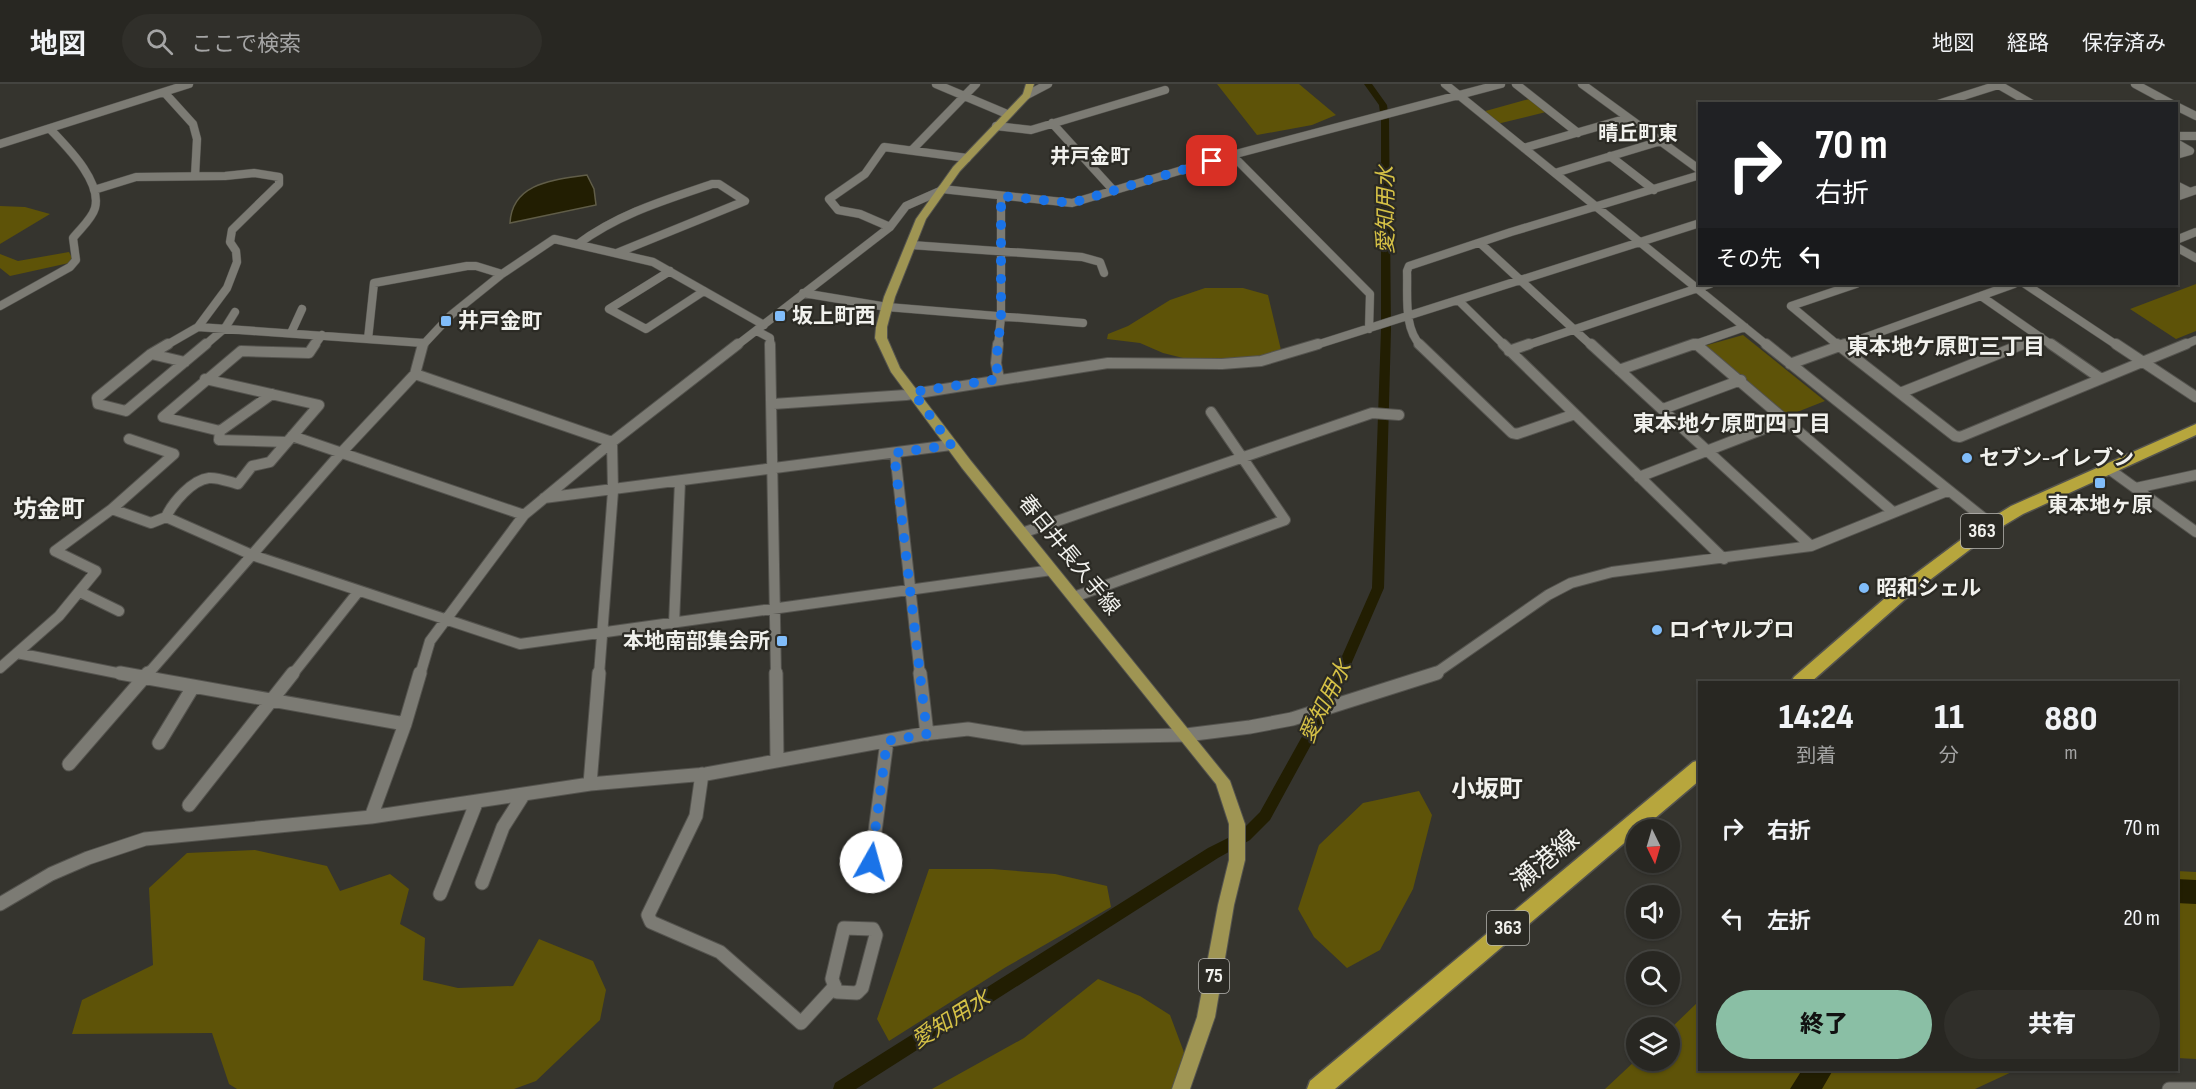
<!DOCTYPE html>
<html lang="ja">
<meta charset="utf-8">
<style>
body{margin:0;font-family:"Sofia Sans Condensed","Noto Sans JP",sans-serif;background:#302f2a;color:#f1f3f6;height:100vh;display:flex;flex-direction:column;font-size:22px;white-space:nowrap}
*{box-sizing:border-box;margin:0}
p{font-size:20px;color:#a5a5a5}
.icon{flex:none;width:33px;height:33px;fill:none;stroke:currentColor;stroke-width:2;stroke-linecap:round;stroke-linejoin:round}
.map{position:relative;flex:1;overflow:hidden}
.drawer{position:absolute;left:1698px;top:597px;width:480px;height:390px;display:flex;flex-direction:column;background:#282722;border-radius:0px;box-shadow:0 2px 4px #0004,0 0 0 2px #444440}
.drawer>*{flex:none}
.top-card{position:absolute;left:1698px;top:18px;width:480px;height:183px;border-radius:0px;box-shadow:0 2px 4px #0004,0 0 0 2px #444440;background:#202124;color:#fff;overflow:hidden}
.needle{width:39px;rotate:175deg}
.controls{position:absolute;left:1626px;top:735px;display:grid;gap:12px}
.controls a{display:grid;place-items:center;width:54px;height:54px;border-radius:50%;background:#282722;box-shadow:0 2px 4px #0004,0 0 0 2px #444440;font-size:30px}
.pin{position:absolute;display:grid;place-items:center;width:51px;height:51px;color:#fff;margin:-26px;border-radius:12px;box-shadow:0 3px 9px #0006}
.me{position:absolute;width:66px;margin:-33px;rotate:7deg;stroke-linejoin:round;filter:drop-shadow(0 0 4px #0008)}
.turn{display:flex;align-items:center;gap:21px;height:126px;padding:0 18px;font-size:27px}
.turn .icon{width:78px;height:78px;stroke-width:2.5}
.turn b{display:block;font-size:42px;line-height:51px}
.then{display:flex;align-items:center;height:57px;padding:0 18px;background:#0003;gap:12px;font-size:22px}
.eta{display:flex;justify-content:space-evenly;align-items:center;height:102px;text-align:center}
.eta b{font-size:36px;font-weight:800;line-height:42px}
.primary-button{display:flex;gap:12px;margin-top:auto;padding:12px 18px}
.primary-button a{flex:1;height:69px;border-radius:36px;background:#8abfa5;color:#111;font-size:24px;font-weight:800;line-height:69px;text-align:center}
.primary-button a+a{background:#302f2a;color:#f1f3f6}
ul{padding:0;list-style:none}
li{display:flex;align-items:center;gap:18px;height:90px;padding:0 18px}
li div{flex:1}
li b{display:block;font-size:22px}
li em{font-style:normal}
header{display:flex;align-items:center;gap:36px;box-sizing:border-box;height:84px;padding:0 30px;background:#282722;border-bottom:2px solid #444440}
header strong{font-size:28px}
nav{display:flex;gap:33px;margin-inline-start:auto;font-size:21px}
.search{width:420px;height:54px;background:#302f2a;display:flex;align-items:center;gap:15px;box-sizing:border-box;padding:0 21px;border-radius:33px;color:#a5a5a5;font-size:22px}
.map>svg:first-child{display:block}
</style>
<header>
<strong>地図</strong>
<div class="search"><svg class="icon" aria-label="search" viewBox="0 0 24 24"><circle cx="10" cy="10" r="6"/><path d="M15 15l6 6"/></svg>ここで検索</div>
<nav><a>地図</a><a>経路</a><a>保存済み</a></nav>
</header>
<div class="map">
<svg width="2196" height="1005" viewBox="0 0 2196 1005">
<rect width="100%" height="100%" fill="#35342e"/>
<!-- green -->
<path fill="#5e5308" d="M1217,0h82l37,31 -24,10 -55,10z
M1529,15l17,13 -49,12 -15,-12z
M0,122l25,1 25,7 -50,30z
M69,168l3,6 -3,5 -59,13 -10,-8v-14l18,7z
M2196,200v47l-20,8 -46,-30z
M1205,204h38l25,7 13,55 -21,7 -65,4 -32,-8 -23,-10 -33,-4 1,-5 20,-8 42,-26z
M1743,251l82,66 -38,15 -83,-70z
M1419,707l13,24 -19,74 -33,61 -33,18 -33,-31 -16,-28 21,-64 44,-42z
M255,766l72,16 13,25 50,-17 19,15 -9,35 25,14 -2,42 35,8 55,-2 26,-47 54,22 13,29 -6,30 -64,61 -22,8h-277l-8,-5 -17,-51 -140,1 10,-34 71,-35 -4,-77 38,-35z
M929,785h63l63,5 52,12 4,21 -105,60 -117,74 -12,-22z
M2177,787l19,1v187l-19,-1z
M1098,895l42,17 30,19 15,40 -7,34h-246l92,-51z
M1699,917l1,69h316l-41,19h-370l31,-29h34v-31z"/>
<!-- water -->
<path fill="#221e02" stroke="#605d48" stroke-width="1.5" d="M587,91l7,14 2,16 -86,18c2,-41 45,-43 77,-48z"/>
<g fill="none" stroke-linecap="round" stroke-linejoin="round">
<!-- canal -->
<path fill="#221e02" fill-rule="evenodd" d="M1364,0h8l15,21 2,15 2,210 -7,258 -48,111 -66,121 -20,20 -32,18 -362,231h-23l2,-6 373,-235 32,-16 20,-20 64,-115 48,-109 9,-258v-210l-2,-15z"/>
<!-- river -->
<path fill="#221e02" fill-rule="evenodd" d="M2176,795l20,1v24l-20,-1z
M1802,986h31l-11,19h-32z"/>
<!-- minor-far2 casing -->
<g stroke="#54534e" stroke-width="9">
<path id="minor-far2" d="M936,0l71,30
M1445,0l323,262
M1516,0l62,49
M1582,0l118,86
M2135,0l37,20
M1999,1l33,19
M164,8l29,32 4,15 -2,37
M1027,11l21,-11
M1938,20l63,-20
M2176,22l20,10
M1052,39l62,68
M996,42l35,4 134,-40
M2176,52h20
M2176,59l14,8 -14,4
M0,60l189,-60
M1524,64l104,-30
M912,66l64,-66
M1232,71l138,139 -1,35
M1610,72l44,34
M1555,89l106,-32
M2176,101l14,7
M942,105l130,14 160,-48 269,-71
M94,106l42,-13 89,-1 29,-3 25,4v7l-47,46 -2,12 6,9 1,11 -10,26 -29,39 -33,19
M2176,113l20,-7
M890,143l-30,-13 -22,-4 -9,-11 36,-25 19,-27 83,11
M2176,156l20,-8
M1480,159l112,103
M578,160c40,-30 87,-44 134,-60h7l26,17 -128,52
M911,161l171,12 18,5 4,11
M2176,163l20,11
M670,187l-61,38 37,20 58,-38
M2025,200l93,62
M803,209l84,14 196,16
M1981,212l72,50
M1458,216l47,46
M0,222l70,-39 6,-7 -3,-22c7,-9 19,-19 22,-30 7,-27 -28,-61 -45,-79
M198,243l225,16
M757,247l13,7v8
M291,249l11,-24
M368,255l6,-56 93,-17h9l26,8
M1696,260l2,2
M204,262l21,-18 10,-16
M314,262l8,-11
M422,262l29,-31 51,-41 52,-35 99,23 111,63
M736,262l154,-119 16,-21 34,-15
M998,262l3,-29v-121
M1313,262l387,-123
M1421,262c-18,-18 -13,-51 -14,-75l2,-5 102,-34 189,-57
M1525,262l185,-62
M1690,262l55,-19
M1839,262l-48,-40 65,-22
M1841,262l173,-62
M2019,262l22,-9
M2182,262l14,-6"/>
</g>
<!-- minor-far1 casing -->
<g stroke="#54534e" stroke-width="12">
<path id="minor-far1" d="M168,260l-17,10 -54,44 1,6 28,7 80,-67
M770,260l6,331
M998,260l-2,19 3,16
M1419,260l93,89 5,1 58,-20
M1503,260l221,215
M1591,260l220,202
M1696,260l197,168
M1766,260l225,180
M1837,260l118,92 5,1 226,-93
M2051,260l49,34
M2116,260l80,53
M1509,267l20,-7
M151,270l34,8
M1790,280l55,-20
M1619,286l75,-26
M415,290l197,68
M205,295l114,26 -49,57 -18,4 -14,18c-9,-2 -20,-7 -29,-6 -17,2 -36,24 -43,39l86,38 268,89 532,-74
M1900,309l123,-49
M272,310l-52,37 -1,9 68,2
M773,320l133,-9 202,-32 114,1 39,-3 57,-17
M1663,325l78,-29
M220,347l-57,-14 78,-66 68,2 6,-9
M292,352l232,79
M895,369l25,222
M2109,385l87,63
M1639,393l148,-57
M2136,404l60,-13
M544,414l407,-53
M112,425l62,-55 -45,-15
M1022,449l350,-120 27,2
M80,508l39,19
M1074,513l211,-77 -74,-108
M674,540l6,-143
M17,569l110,22
M0,584l59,-52 37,-45 -41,-20 57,-42 39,14 15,-6
M147,591l194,-222 74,-79 8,-30
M292,591l66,-83
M420,591l10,-34 94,-126 88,-73 126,-98
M599,591l14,-184 -1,-49
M1433,591l115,-80 23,-12 41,-11 199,-26 136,-55"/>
</g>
<!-- minor casing -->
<g stroke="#54534e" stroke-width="15">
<path id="minor" d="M120,589l285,51
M776,589l1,88
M920,589l7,61
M159,659l34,-56
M69,680l79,-91
M702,690l-6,42 -48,99 3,7 69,30 81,71 34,-37
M590,700l9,-111
M189,721l104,-132
M371,733l34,-93 15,-51
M871,778l16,-121
M482,799l21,-56 21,-33
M440,810l37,-93
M0,820l51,-30 37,-16 57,-19 226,-22 219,-33 116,-10 217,-40 45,-5 55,9 163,-3 64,-8 42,-8 145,-46
M844,844l29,1 3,6 -14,53 -5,5 -20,-1 -5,-13z
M2169,1005h27"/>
</g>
<!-- major casing -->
<g stroke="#54534e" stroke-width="2">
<path id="major" d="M1026,0h8l-4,13 -70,74 -34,48 -31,78 -8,30v11l13,30 71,93 259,320 15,43v36l-11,45 -19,112 -25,72h-18l25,-72 21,-112 11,-45v-36l-13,-40 -254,-316 -71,-96 -16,-34 1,-11 8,-30 32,-78 37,-52 70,-73z"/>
</g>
<!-- highway casing -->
<g stroke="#54534e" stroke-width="3">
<path id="highway" d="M2196,340v11l-173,79 -30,18 -83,63 -99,87h-20l3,-5 105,-91 83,-62 29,-18z
M1700,676v20l-59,50h-5v3l-301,256h-28l3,-8 383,-319z"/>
</g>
<!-- minor-far2 -->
<use href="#minor-far2" stroke="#7c7b74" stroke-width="8"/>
<!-- minor-far1 -->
<use href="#minor-far1" stroke="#7c7b74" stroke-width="10"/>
<!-- minor -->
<use href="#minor" stroke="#7c7b74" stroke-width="13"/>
<!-- major -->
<use href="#major" fill="#9f9553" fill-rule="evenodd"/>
<!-- highway -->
<use href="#highway" fill="#b7a63d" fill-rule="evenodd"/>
</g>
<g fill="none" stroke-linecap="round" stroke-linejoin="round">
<!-- route -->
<path stroke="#1a73e8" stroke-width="10" stroke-dasharray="0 18" d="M871,778l16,-121 40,-7 -33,-281 57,-8 -38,-53 86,-13 -3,-16 5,-46v-121l71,7 140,-42"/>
</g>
<!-- markers -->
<g fill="#81bdfa" stroke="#2b2a24" stroke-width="2">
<rect x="774" y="226" width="12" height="12" rx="3"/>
<rect x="440" y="231" width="12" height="12" rx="3"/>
<circle cx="1967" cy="374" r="6"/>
<rect x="2094" y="393" width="12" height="12" rx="3"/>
<circle cx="1864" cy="504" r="6"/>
<circle cx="1657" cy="546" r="6"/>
<rect x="776" y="551" width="12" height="12" rx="3"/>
</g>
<g text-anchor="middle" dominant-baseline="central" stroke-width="4.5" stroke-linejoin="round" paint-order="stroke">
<!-- far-quarter labels -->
<g font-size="20" font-weight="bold" fill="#f1f1ed" stroke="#2b2a24">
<text x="1638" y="50">晴丘町東</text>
<text x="1090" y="73">井戸金町</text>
</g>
<!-- shield labels -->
<g fill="#2b2a24" stroke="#b6b5b1" stroke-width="1.5">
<rect x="1961" y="430" width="42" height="34" rx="4.5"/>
<rect x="1487" y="827" width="42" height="34" rx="4.5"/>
<rect x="1199" y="875" width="30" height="34" rx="4.5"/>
</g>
<g font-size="20" font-weight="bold" fill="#f1f1ed">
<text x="1982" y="447">363</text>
<text x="1508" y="844">363</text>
<text x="1214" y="892">75</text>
</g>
<!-- poi labels -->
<g font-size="21" font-weight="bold" fill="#f1f1ed" stroke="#2b2a24" text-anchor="start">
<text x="792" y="232">坂上町西</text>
<text x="458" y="237">井戸金町</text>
<text x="1979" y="374">セブン-イレブン</text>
<text x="2100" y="421" text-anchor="middle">東本地ヶ原</text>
<text x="1876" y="504">昭和シェル</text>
<text x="1669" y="546">ロイヤルプロ</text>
<text x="770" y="557" text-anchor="end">本地南部集会所</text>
</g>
<!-- street labels -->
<g font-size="21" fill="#f1f1ed" stroke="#2b2a24">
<text transform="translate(1069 471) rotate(51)">春日井長久手線</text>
</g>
<!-- water labels -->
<g font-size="22" font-style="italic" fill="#d5c146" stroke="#2b2a24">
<text transform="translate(1386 126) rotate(-90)">愛知用水</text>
<text transform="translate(1326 618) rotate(-63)">愛知用水</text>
<text transform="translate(951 936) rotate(-32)">愛知用水</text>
</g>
<!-- neighbourhood labels -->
<g font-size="22" font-weight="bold" fill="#f1f1ed" stroke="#2b2a24">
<text x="1946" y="263">東本地ケ原町三丁目</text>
<text x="1732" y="340">東本地ケ原町四丁目</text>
</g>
<!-- quarter labels -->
<g font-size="24" font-weight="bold" fill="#f1f1ed" stroke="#2b2a24">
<text x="49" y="425">坊金町</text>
<text x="1487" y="705">小坂町</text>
</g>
<!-- near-street labels -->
<g font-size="26" fill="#f1f1ed" stroke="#2b2a24">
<text transform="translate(1546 777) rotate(-40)">瀬港線</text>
</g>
</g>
</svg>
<div class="controls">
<a><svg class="needle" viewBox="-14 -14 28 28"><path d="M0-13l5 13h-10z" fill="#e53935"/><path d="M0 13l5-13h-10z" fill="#a5a5a5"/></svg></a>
<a><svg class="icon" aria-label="sound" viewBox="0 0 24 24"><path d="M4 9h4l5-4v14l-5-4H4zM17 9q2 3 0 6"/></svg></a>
<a><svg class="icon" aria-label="search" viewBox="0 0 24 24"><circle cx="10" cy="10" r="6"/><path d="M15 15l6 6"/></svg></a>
<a><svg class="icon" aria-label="layers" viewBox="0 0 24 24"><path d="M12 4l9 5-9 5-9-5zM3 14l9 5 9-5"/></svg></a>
</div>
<div class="pin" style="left:1212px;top:77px;background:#d93025"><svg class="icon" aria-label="arrive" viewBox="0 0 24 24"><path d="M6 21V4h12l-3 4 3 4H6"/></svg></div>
<svg class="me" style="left:871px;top:778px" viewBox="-20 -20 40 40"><circle r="19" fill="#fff"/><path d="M0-13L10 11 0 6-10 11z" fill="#1a73e8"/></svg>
<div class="top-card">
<div class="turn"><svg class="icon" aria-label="right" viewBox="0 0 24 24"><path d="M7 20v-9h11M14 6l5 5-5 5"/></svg><div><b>70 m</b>右折</div></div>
<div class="then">その先<svg class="icon" aria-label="left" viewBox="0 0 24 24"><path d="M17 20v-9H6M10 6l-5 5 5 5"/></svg></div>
</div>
<section class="drawer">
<div class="eta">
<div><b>14:24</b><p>到着</p></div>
<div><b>11</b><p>分</p></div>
<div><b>880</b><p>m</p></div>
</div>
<ul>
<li><svg class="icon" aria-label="right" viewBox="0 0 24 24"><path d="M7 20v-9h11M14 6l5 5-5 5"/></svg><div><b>右折</b></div><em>70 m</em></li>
<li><svg class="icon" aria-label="left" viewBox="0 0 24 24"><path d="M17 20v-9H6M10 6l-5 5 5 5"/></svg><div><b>左折</b></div><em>20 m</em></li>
</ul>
<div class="primary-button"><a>終了</a><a>共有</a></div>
</section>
</div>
